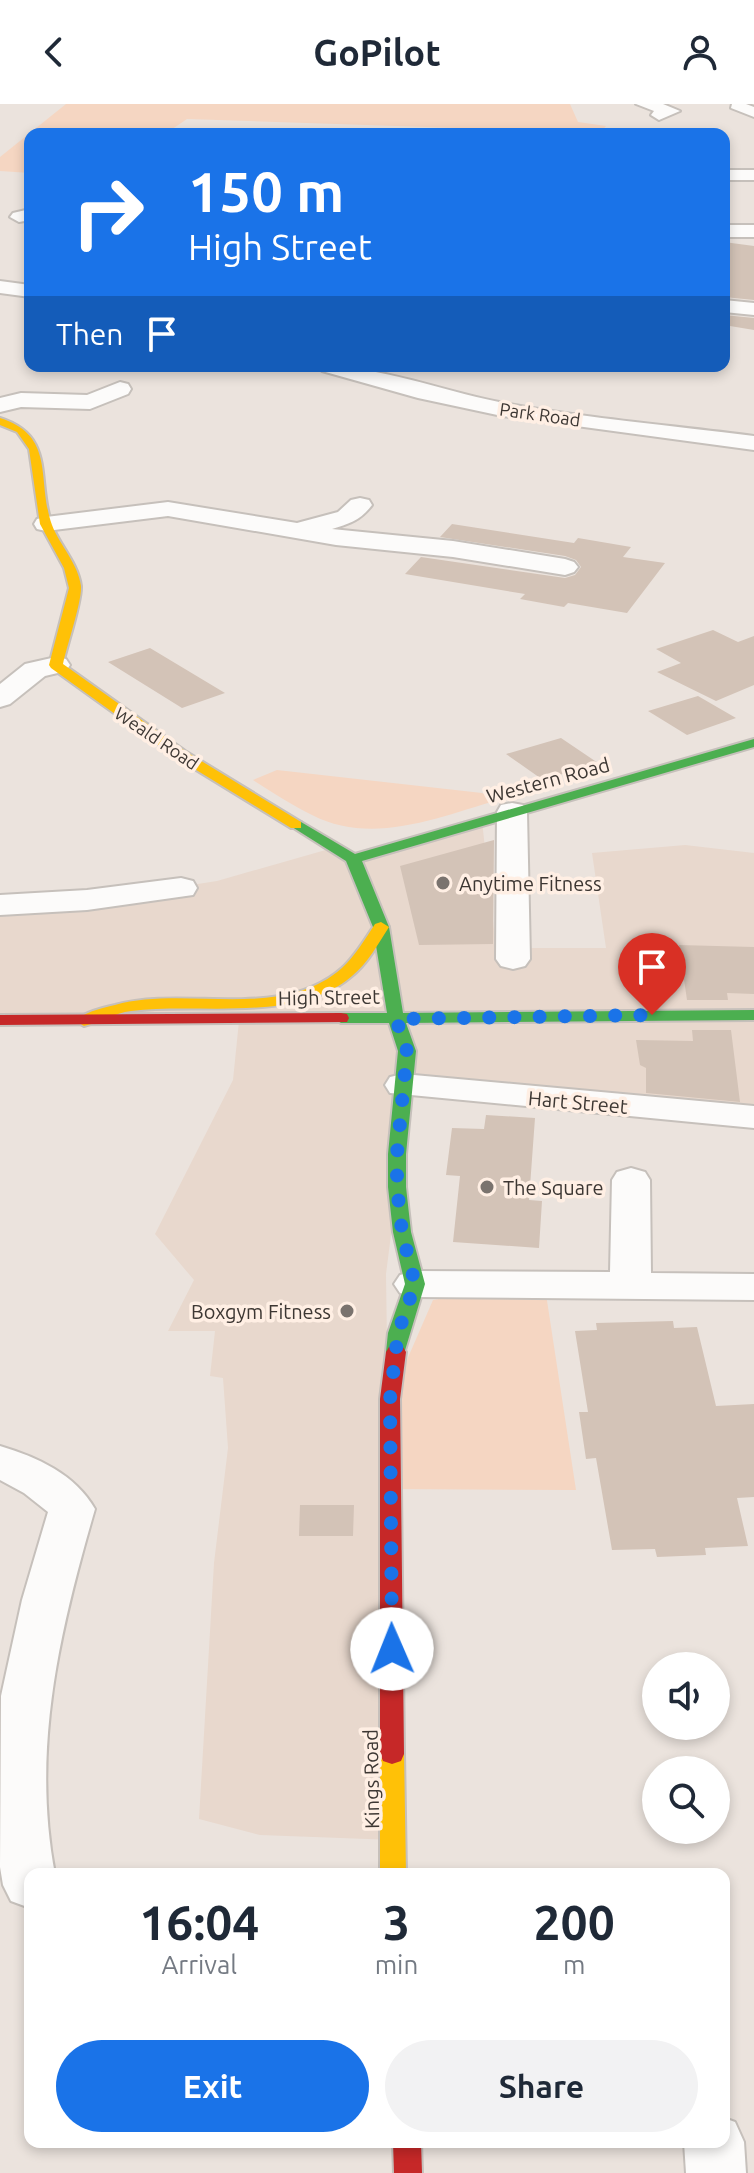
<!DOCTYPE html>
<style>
body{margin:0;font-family:Ubuntu,sans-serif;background:#f2f2f3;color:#1f2937;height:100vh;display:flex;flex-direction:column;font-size:30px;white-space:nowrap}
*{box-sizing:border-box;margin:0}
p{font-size:26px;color:#747a83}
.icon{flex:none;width:44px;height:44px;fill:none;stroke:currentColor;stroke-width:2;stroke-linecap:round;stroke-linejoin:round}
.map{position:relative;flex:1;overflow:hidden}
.panel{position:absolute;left:24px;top:1764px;width:706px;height:280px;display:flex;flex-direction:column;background:#fff;border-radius:16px;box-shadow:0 4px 12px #0003}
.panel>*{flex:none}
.hud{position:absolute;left:24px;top:24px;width:706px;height:244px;border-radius:16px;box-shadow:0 4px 12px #0003;background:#1a73e8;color:#fff;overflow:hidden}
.controls{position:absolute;left:642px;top:1548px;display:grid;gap:16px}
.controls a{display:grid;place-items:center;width:88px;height:88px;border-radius:50%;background:#fff;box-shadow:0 4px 12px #0003;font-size:40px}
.pin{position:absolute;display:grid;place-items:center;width:68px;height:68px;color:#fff;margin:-82px -34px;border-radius:50% 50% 50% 0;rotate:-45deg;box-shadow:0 0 8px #0007}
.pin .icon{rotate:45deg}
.me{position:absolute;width:88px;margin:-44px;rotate:359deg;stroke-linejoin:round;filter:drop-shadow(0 0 6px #0008)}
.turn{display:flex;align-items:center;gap:28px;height:168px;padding:0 32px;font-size:36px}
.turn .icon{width:104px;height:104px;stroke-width:2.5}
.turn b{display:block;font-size:56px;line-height:68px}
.then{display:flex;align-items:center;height:76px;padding:0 32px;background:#0003;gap:16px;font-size:30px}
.eta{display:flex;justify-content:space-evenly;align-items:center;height:136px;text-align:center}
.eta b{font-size:48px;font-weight:700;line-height:56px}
.action{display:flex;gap:16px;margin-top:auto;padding:16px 32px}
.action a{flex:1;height:92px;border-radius:48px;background:#1a73e8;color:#fff;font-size:32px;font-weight:700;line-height:92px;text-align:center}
.action a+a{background:#f2f2f3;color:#1f2937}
header{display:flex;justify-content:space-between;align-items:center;height:104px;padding:0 32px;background:#fff;font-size:36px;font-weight:700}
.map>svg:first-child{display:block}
</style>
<header><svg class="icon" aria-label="back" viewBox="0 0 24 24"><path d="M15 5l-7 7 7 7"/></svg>GoPilot<svg class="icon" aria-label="person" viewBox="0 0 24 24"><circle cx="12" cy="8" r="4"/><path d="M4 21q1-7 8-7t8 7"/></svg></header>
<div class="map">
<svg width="754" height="2069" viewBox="0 0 754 2069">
<rect width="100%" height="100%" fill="#ebe3dd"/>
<!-- built -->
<path fill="#e8d8cd" d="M482,717l14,127h110l-14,-95 93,-8 69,8v264l-351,-32 -6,103 -11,86 8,566 -134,-5 -61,-16 15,-256 14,-115 -5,-70 -13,-2 5,-45h-47l26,-51 -39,-46 78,-154 6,-59 -239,-1v-115l47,7 67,-5 1,-10 102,-16 119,-34 17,12z"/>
<!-- green -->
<path fill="#f5d6c2" d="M66,0h504l8,18 28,4 -7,8h-112l-1,-5 -299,-10 -22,15h-135v39l-30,-2v-14z
M277,666l205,23 16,7c-59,17 -126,46 -186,15 -20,-10 -40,-23 -59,-35z
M544,1177l32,209 -187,-1 1,-90 43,-99z"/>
<!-- building -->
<path fill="#d3c3b7" d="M724,138l30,4v54l-30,-3z
M724,211l30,3v12l-30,-5z
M452,420l122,19 4,-5 53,9 -8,10 42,6 -38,50 -59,-10 -4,4 -44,-8 5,-5 -120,-20 16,-17 144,21 10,-3 6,-8 -5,-7 -11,-4 -125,-19z
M713,526l25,12 16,-6v49l-38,16 -59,-29 24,-9 -25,-14z
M150,544l75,45 -43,15 -74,-46z
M698,592l38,22 -49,17 -39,-24z
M561,634l37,25 -55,17 -37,-26z
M494,736l-1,104 -74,1 -19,-79z
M679,841l75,2v47l-27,-1 1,7h-41z
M692,926h39l9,72 -94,-9v-25l-6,-3 -4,-25 57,1z
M486,1011l49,3 -6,82 13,1 -3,47 -86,-6 7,-66 -14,-1 6,-47 32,1z
M673,1217l1,7 23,-1 19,79 38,-2v93l-17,1 11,48 -43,2 1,7 -49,2 -2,-8 -43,1 -16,-92 -10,1 -7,-47h9l-13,-81 22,-1 -1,-7z
M300,1401h54l-1,31h-54z"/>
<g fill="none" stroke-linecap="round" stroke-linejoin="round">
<!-- street casing -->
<g stroke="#c6c0bb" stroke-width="4">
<path id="street" d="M636,0h27l17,7 -21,9 -8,-5 3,-4z
M746,0l8,3v10l-23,-9 1,-4z
M724,66h30v10h-30z
M30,105v11l-11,2 -9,-5 3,-4z
M724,121h30v12h-30z
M0,177l30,4v12l-30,-4z
M724,196l30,3v12l-30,-3z
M319,262c61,0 120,24 180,36 84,16 170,23 255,34v14l-252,-34 -84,-18 -96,-27z
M120,278l8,2 3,5 -3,5 -38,15 -69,-2 -21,5v-14l21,-5 66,2z
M360,394l9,2 3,5c-11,15 -23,19 -40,24l121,12 112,18 9,3 4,5 -4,5 -9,3 -112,-18 -117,-12 -168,-29 -122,15 -9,-2 -3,-5 3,-5 9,-2 122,-15 129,21 41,-11 13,-12z
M56,553l10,2 4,6 -4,6 -21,5 -35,28 -10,3v-23l25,-20z
M512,699l11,2 4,7 3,147 -5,7 -12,3 -12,-3 -5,-7 1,-147 4,-7z
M181,774l12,3 4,7 -4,7 -106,15 -87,5v-20l87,-5z
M403,970l351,32v22l-364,-35 -5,-8 5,-8z
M631,1064l14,4 5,8 1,93 103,1v26l-339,-3 -15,-4 -6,-9 6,-9 15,-4 195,1 2,-92 5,-8z
M0,1342c37,11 75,28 95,63 -35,120 -64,240 -40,365h-25v34l-19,-7 -8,-16 -3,-18 1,-171 21,-96 26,-88 -24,-19 -24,-13z
M724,2014l11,4 9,20 2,31h-60l-2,-31h40z"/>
</g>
<!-- fast casing -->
<g stroke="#c6c0bb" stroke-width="4">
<path id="fast" d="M754,635v8l-392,114 27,66 14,86 351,-3v10l-348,3 10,28 -10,103v33l5,45 14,52 -22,73h-14l-3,-5 2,-19 17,-49 -12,-52 -5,-45v-33l10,-103 -9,-28h-48l-8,-5 8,-5h46l-14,-86 -27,-66 -57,-36 7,-4 5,1 54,32z"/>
</g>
<!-- slow casing -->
<g stroke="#c6c0bb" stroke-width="4">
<path id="slow" d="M0,314c57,18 36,63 52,107 8,21 26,38 29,61 1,16 -14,59 -18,78l122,87 116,71v6h-10l-116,-71 -124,-89 -2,-3 20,-77 -5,-20 -24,-44 -11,-75 -12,-17 -17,-7z
M381,818l8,5c-11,17 -21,36 -37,49 -55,48 -154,26 -221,35 -16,2 -31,11 -47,15l-8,-5c8,-9 26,-13 39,-16 71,-20 166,17 227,-37 14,-13 23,-29 33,-44z
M392,1640l9,3 3,7 2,120h-26v-120l3,-7z"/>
</g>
<!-- jam casing -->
<g stroke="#c6c0bb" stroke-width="4">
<path id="jam" d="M341,909l6,1 2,4 -2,4 -347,3v-10z
M396,1241l7,2 3,5 -6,47 4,355 -3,7 -9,3 -9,-3 -3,-7v-355l6,-47 3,-5z
M393,2038h28l1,31h-28z"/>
</g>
<!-- street -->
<use href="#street" fill="#fcfbfa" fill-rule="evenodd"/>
<!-- fast -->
<use href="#fast" fill="#4caf50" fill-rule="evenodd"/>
<!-- slow -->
<use href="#slow" fill="#ffc107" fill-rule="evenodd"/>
<!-- jam -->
<use href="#jam" fill="#c62828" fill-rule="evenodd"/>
</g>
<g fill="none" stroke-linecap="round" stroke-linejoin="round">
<!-- route -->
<path stroke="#1a73e8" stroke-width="14" stroke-dasharray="0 25.2" d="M392,1545l-2,-250 8,-66 17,-49 -13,-52 -5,-45v-33l10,-103 -11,-32 256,-4"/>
</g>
<!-- markers -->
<g fill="#7a736e" stroke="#ffefe4" stroke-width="3">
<circle cx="443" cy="779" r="8"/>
<circle cx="487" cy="1083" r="8"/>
<circle cx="347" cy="1207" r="8"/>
</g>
<g text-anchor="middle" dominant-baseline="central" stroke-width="7" stroke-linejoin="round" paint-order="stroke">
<!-- far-street labels -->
<g font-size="18" fill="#3d3733" stroke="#ffefe4">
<text transform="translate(540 310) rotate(8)">Park Road</text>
<text transform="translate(157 634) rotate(34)">Weald Road</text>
</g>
<!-- street labels -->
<g font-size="20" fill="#3d3733" stroke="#ffefe4">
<text transform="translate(548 676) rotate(-15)">Western Road</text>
<text transform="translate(329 893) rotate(-1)">High Street</text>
<text transform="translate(578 998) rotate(5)">Hart Street</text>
<text transform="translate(371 1675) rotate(-91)">Kings Road</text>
</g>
<!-- poi labels -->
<g font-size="20" fill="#3d3733" stroke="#ffefe4" text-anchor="start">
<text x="459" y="779">Anytime Fitness</text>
<text x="503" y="1083">The Square</text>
<text x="331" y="1207" text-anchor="end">Boxgym Fitness</text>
</g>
</g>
</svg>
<div class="controls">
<a><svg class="icon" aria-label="sound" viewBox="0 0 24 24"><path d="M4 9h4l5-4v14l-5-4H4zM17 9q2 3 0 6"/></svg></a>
<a><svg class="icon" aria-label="search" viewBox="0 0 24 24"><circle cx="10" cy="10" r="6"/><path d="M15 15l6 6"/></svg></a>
</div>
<div class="pin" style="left:652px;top:911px;background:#d93025"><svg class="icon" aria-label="arrive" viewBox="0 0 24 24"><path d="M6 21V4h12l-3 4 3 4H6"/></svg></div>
<svg class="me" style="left:392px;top:1545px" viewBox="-20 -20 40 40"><circle r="19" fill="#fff"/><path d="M0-13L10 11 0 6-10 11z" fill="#1a73e8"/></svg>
<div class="hud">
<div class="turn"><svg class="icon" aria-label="right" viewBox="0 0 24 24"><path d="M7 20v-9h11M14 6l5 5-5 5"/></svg><div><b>150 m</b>High Street</div></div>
<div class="then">Then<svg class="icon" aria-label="arrive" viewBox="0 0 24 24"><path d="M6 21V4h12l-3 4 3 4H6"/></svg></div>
</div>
<section class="panel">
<div class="eta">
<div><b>16:04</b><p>Arrival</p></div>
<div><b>3</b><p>min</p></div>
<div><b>200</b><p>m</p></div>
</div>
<div class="action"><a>Exit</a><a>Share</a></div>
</section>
</div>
